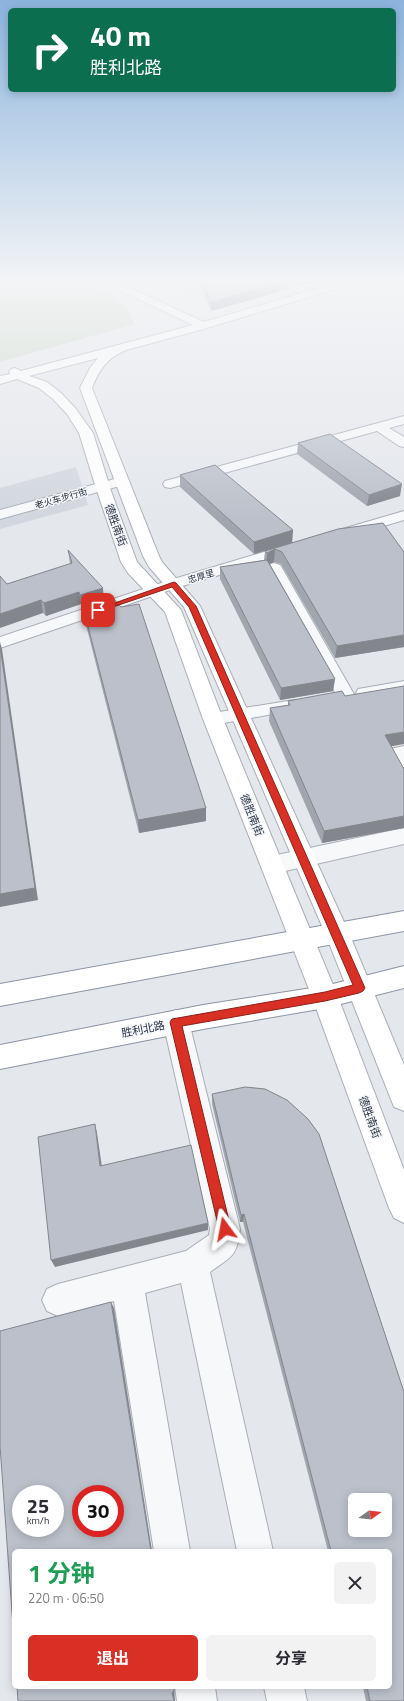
<!DOCTYPE html>
<html lang="zh">
<meta charset="utf-8">
<style>
body{margin:0;font-family:"Titillium Web","Noto Sans SC",sans-serif;background:#f2f2f3;color:#2b2b33;height:100vh;display:flex;flex-direction:column;font-size:15px;white-space:nowrap}
*{box-sizing:border-box;margin:0}
p{font-size:13px;color:#7c7c81}
.icon{flex:none;width:22px;height:22px;fill:none;stroke:currentColor;stroke-width:2;stroke-linecap:round;stroke-linejoin:round}
.map{position:relative;flex:1;overflow:hidden}
.details{position:absolute;left:12px;top:1549px;width:380px;height:140px;display:flex;flex-direction:column;background:#fff;border-radius:6px;box-shadow:0 2px 10px #0003}
.details>*{flex:none}
.hud{position:absolute;left:8px;top:8px;width:388px;height:84px;border-radius:6px;box-shadow:0 2px 10px #0003;background:#0b6e4f;color:#fff;overflow:hidden}
.needle{width:26px;rotate:76deg}
.buttons{position:absolute;left:348px;top:1493px;display:grid;gap:8px}
.buttons a{display:grid;place-items:center;width:44px;height:44px;border-radius:6px;background:#fff;box-shadow:0 2px 10px #0003;font-size:20px}
.speed{position:absolute;left:12px;top:1485px;display:flex;gap:8px;font-size:20px;font-weight:700;text-align:center}
.speed>*{display:grid;place-content:center;width:52px;height:52px;border-radius:50%;background:#fff;box-shadow:0 2px 10px #0003;line-height:1}
.speed small{font-size:10px;font-weight:400}
.speed .limit{border:6px solid #d22;background:#fff;color:#111}
.pin{position:absolute;display:grid;place-items:center;width:34px;height:34px;color:#fff;margin:-17px;border-radius:8px;box-shadow:0 2px 6px #0006}
.me{position:absolute;width:44px;margin:-22px;rotate:347deg;stroke-linejoin:round;filter:drop-shadow(0 0 3px #0008)}
.turn{display:flex;align-items:center;gap:14px;height:84px;padding:0 16px;font-size:18px}
.turn .icon{width:52px;height:52px;stroke-width:2.5}
.turn b{display:block;font-size:28px;line-height:34px}
.round{display:grid;place-items:center;flex:none;width:42px;height:42px;border-radius:6px;background:#f2f2f3}
.summary{display:flex;align-items:center;justify-content:space-between;height:68px;padding:0 16px}
h1{font-size:24px;font-weight:700;line-height:30px;color:#1e9e55}
.primary-button{display:flex;gap:8px;margin-top:auto;padding:8px 16px}
.primary-button a{flex:1;height:46px;border-radius:6px;background:#d93025;color:#fff;font-size:16px;font-weight:700;line-height:46px;text-align:center}
.primary-button a+a{background:#f2f2f3;color:#2b2b33}
.map>svg:first-child{display:block}
</style>
<div class="map">
<svg width="404" height="1701" viewBox="0 0 404 1701">
<rect width="100%" height="100%" fill="#e4e7ec"/>
<!-- built -->
<path fill="#d2d6de" d="M161,281h121l2,3 -77,18 -34,-14z
M76,467l12,38 -88,24v-41z"/>
<!-- green -->
<path fill="#c9d6c5" d="M56,281c28,0 50,4 70,27 4,4 6,11 9,16l-135,38v-76z"/>
<g fill="none" stroke-linecap="round" stroke-linejoin="round">
<!-- service casing -->
<g stroke="#a9aeb7" stroke-width="2">
<path id="service" d="M404,681v10l-40,7 -6,-1 -2,-4 2,-4 6,-1z
M294,700l6,1 2,4 -2,4 -87,16 -6,-2 -2,-4 2,-4 6,-2z"/>
</g>
<!-- pedestrian casing -->
<g stroke="#a9aeb7" stroke-width="2">
<path id="pedestrian" d="M281,281h10l2,2 21,8 1,2 -1,2c-10,2 -28,-7 -33,-14z
M122,477l5,1 2,3 -2,3 -127,35v-9z"/>
</g>
<!-- minor casing -->
<g stroke="#a9aeb7" stroke-width="2">
<path id="minor" d="M404,416v8l-15,4 15,9v10l-5,-1 -22,-15 -207,57 -5,-1 -2,-3 2,-3z
M404,511v9l-60,18 -5,-2 -3,-3 3,-3z
M294,543l6,2 2,3 -2,3 -121,36 -179,61v-11l167,-56z
M274,563l6,2 2,3 73,128 -2,4 -7,2 -7,-2 -2,-4 -71,-128 2,-3z
M404,746v27l-7,-2 -10,-17 3,-5z
M404,828v16l-132,30 -8,-3 -3,-6 3,-6 8,-3z
M176,1010l9,4 4,8 51,207c-3,28 -8,27 -30,43l63,279h-36l-56,-268 -36,10 45,258h-36l-40,-250 -56,15 -11,-5 -5,-11 5,-11 11,-5 128,-33 23,-16 1,-6 -47,-207 4,-8z
M175,1687h40l2,14h-40z
M264,1687h40l3,14h-40z"/>
</g>
<!-- secondary casing -->
<g stroke="#a9aeb7" stroke-width="2">
<path id="secondary" d="M103,281h12l89,41 138,-41h14l-1,2 -148,45 -81,22c-19,8 -27,20 -34,38l67,168 3,6 38,44 149,327 55,132v46l-10,-4 -69,-174 -141,-326 -35,-40 -6,-11 -63,-168 10,-20 8,-10 -69,18 18,6 14,11 15,16 17,24 18,58 26,71 44,48 42,109 115,278 66,173v53l-10,-5 -5,-10 -77,-211 -109,-278 -38,-107 -37,-39 -7,-11 -24,-71 -18,-58 -12,-19 -14,-15 -14,-11 -22,-9 -17,5v-8l10,-2 -1,-2 2,-3 4,-1 6,3 172,-46 -89,-42z"/>
</g>
<!-- trunk casing -->
<g stroke="#8b94a3" stroke-width="2">
<path id="trunk" d="M404,911v20l-404,75v-22z
M404,966v22l-79,20 -122,21 -203,40v-24l203,-40 122,-19z"/>
</g>
<!-- service -->
<use href="#service" fill="#f7f8fa" fill-rule="evenodd"/>
<!-- pedestrian -->
<use href="#pedestrian" fill="#f7f8fa" fill-rule="evenodd"/>
<!-- minor -->
<use href="#minor" fill="#f7f8fa" fill-rule="evenodd"/>
<!-- secondary -->
<use href="#secondary" fill="#fff" fill-rule="evenodd"/>
<!-- trunk -->
<use href="#trunk" fill="#fff" fill-rule="evenodd"/>
</g>
<!-- wall -->
<path fill="#a1a5ae" fill-rule="evenodd" d="M199,281h90l-1,8 -77,22z
M293,281h24l-14,4z
M298,443l102,53 -33,10 -70,-52z
M180,475l113,55 -1,13 -38,11 -74,-67z
M338,529l66,23v95l-69,11 -54,-94 -7,-2 -4,2 65,115 -2,12 -53,9 -60,-121v-12l44,-7 1,-9z
M68,550l36,50 102,208v13l-67,12 -54,-212 -2,-13h-1l-1,-4 -35,12 -3,-3 -36,-29 63,-20z
M345,696l46,50 13,23v59l-82,15 -53,-122 1,-13 18,-3v-4z
M245,1087l20,2 22,11 21,19 11,15 85,258v309h-38l-3,-14h27v-136h-62l-85,-329h-3l-28,-118v-10zM355,1500h30v30h-30z"/>
<!-- shaded-wall -->
<path fill="#83868d" d="M286,281h3l-1,8 -77,22v-9z
M303,281h14l-14,4z
M402,484l-2,12 -33,10 2,-11z
M293,530l-1,13 -38,11v-12z
M275,549l-1,13 -8,3 1,-12z
M103,588l1,13 -22,7 -2,-13z
M79,592l2,12 -35,12 -2,-13z
M41,600l2,13 -43,15v-14z
M404,635v12l-69,11 2,-12z
M0,642l2,7 36,251 -38,7z
M335,679l-2,12 -53,9 1,-12z
M404,732v12l-22,4 3,-13z
M206,808v13l-67,12 -1,-13z
M404,816v12l-82,15 2,-12z
M95,1124l2,9 6,41 -3,-8z
M244,1214l-1,8h-3l1,-7z
M208,1223v7l-153,37 -4,-7z
M111,1302l3,6 38,243h-1z
M174,1687l1,14h-1l-2,-8z"/>
<!-- building -->
<path fill="#bbc0ca" stroke="#83868d" fill-rule="evenodd" d="M202,281h84l-75,21z
M330,434l72,50 -33,11 -71,-52z
M215,465l78,65 -39,12 -74,-67z
M383,523l21,29v83l-67,11 -55,-94 -7,-3 -8,4 -2,-2 73,-22z
M68,550l35,38 -23,7 -1,-3 -35,11 -3,-3 -41,14v-38l7,8 65,-21z
M267,560l68,119 -54,9 -61,-121z
M112,597l9,10 18,-3 67,204 -68,12 -55,-213z
M0,646l35,242 -35,6z
M404,686v46l-19,3 19,34v47l-80,15 -54,-123 20,-3 -2,-4 54,-10 3,5z
M245,1087l20,2 22,11 21,19 11,15 85,258v309h-34l-3,-14h23v-136h-59l-87,-337 -3,1 -29,-121zM355,1500h30v30h-30z
M95,1124l5,42 91,-21 17,78 -157,37 -13,-123z
M111,1302l40,249h-137v89l-14,-194v-115zM21,1494h34v34h-34zM81,1494h34v34h-34z
M17,1687h157v4l-2,2 2,8h-156z"/>
<!-- sky -->
<linearGradient id="sky" x2="0" y2="1"><stop stop-color="#8bb4dd"/><stop offset="0.54" stop-color="#f3f4f6"/><stop offset="1" stop-color="#f3f4f6" stop-opacity="0"/></linearGradient>
<rect width="404" height="519" fill="url(#sky)"/>
<!-- route -->
<path fill="#d93025" stroke="#8d1f18" d="M174,582l2,1 20,23 169,382 -2,3 -4,2 -34,8 -143,25 49,203 -2,4 -4,2 -4,-2 -2,-4 -49,-207 2,-3 153,-27 28,-7 -164,-378 -17,-20 -71,24 -6,-1z"/>
<g text-anchor="middle" dominant-baseline="central" stroke-width="3" stroke-linejoin="round" paint-order="stroke">
<!-- far-street labels -->
<g font-size="9" fill="#2b3445" stroke="#f4f6f9">
<text transform="translate(61 498) rotate(-16)">老火车步行街</text>
<text transform="translate(201 576) rotate(-17)">忠厚里</text>
</g>
<!-- street labels -->
<g font-size="11" fill="#2b3445" stroke="#f4f6f9">
<text transform="translate(116 525) rotate(70)">德胜南街</text>
<text transform="translate(252 815) rotate(68)">德胜南街</text>
<text transform="translate(143 1029) rotate(-11)">胜利北路</text>
<text transform="translate(370 1117) rotate(70)">德胜南街</text>
</g>
</g>
</svg>
<div class="buttons">
<a><svg class="needle" viewBox="-14 -14 28 28"><path d="M0-13l5 13h-10z" fill="#e53935"/><path d="M0 13l5-13h-10z" fill="#7c7c81"/></svg></a>
</div>
<div class="speed"><div>25<small>km/h</small></div><div class="limit">30</div></div>
<div class="pin" style="left:98px;top:610px;background:#d93025"><svg class="icon" aria-label="arrive" viewBox="0 0 24 24"><path d="M6 21V4h12l-3 4 3 4H6"/></svg></div>
<svg class="me" style="left:225px;top:1229px" viewBox="-20 -20 40 40"><path d="M0-17L14 15 0 8-14 15z" fill="#d93025" stroke="#fff" stroke-width="4"/></svg>
<div class="hud">
<div class="turn"><svg class="icon" aria-label="right" viewBox="0 0 24 24"><path d="M7 20v-9h11M14 6l5 5-5 5"/></svg><div><b>40 m</b>胜利北路</div></div>
</div>
<section class="details">
<div class="summary"><div><h1>1 分钟</h1><p>220 m · 06:50</p></div><a class="round"><svg class="icon" aria-label="close" viewBox="0 0 24 24"><path d="M6 6l12 12M18 6L6 18"/></svg></a></div>
<div class="primary-button"><a>退出</a><a>分享</a></div>
</section>
</div>
